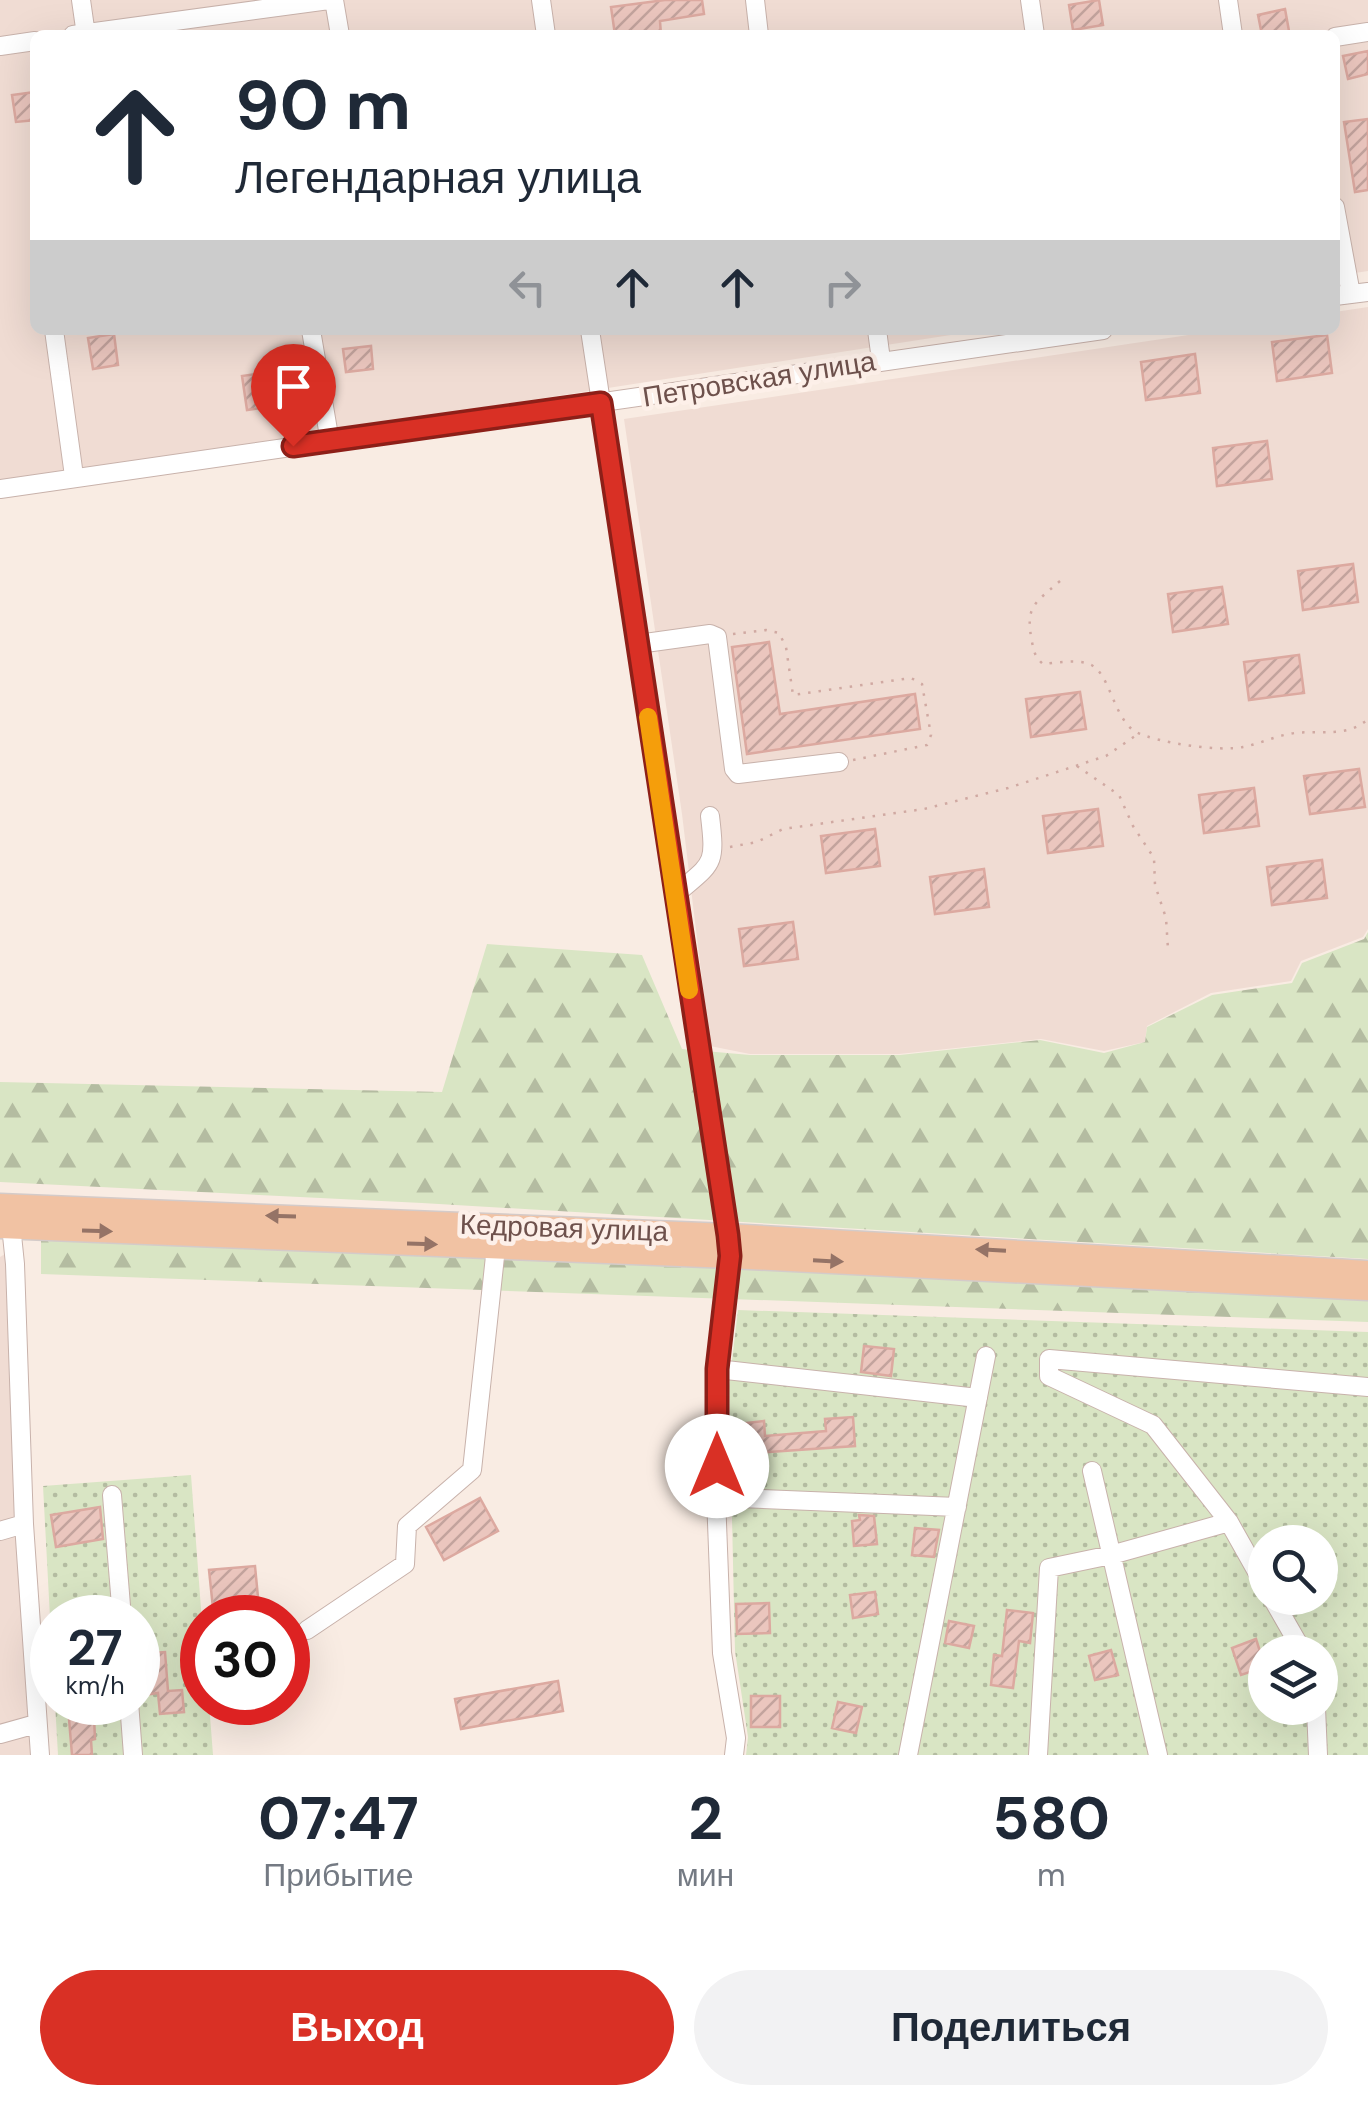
<!DOCTYPE html>
<html lang="ru">
<meta charset="utf-8">
<style>
body{margin:0;font-family:"DM Sans",sans-serif;background:#f2f2f3;color:#1f2937;height:100vh;display:flex;flex-direction:column;font-size:38px;white-space:nowrap}
*{box-sizing:border-box;margin:0}
p{font-size:32px;color:#747a83}
.icon{flex:none;width:55px;height:55px;fill:none;stroke:currentColor;stroke-width:2;stroke-linecap:round;stroke-linejoin:round}
.map{position:relative;height:1755px;overflow:hidden}
.sheet{display:flex;flex-direction:column;background:#fff;flex:1}
.sheet>*{flex:none}
.banner{position:absolute;left:30px;top:30px;width:1310px;height:305px;border-radius:15px;box-shadow:0 10px 40px #0002;background:#fff;color:#1f2937;overflow:hidden}
.tools{position:absolute;left:1248px;top:1525px;display:grid;gap:20px}
.tools a{display:grid;place-items:center;width:90px;height:90px;border-radius:50%;background:#fff;box-shadow:0 10px 40px #0002;font-size:50px}
.speed{position:absolute;left:30px;top:1595px;display:flex;gap:20px;font-size:50px;font-weight:700;text-align:center}
.speed>*{display:grid;place-content:center;width:130px;height:130px;border-radius:50%;background:#fff;box-shadow:0 10px 40px #0002;line-height:1}
.speed small{font-size:25px;font-weight:400}
.speed .limit{border:15px solid #d22;background:#fff;color:#111}
.pin{position:absolute;display:grid;place-items:center;width:85px;height:85px;color:#fff;margin:-102px -42px;border-radius:50% 50% 50% 0;rotate:-45deg;box-shadow:0 0 10px #0007}
.pin .icon{rotate:45deg}
.me{position:absolute;width:110px;margin:-55px;rotate:0deg;stroke-linejoin:round;filter:drop-shadow(0 0 8px #0008)}
.turn{display:flex;align-items:center;gap:35px;height:210px;padding:0 40px;font-size:45px}
.turn .icon{width:130px;height:130px;stroke-width:2.5}
.turn b{display:block;font-size:70px;line-height:85px}
.lanes{display:flex;align-items:center;height:95px;padding:0 40px;background:#0003;justify-content:center;gap:50px;direction:ltr}
.lanes .off{opacity:.35}
.eta{display:flex;justify-content:space-evenly;align-items:center;height:170px;text-align:center}
.eta b{font-size:60px;font-weight:700;line-height:70px}
.primary-button{display:flex;gap:20px;margin-top:auto;padding:20px 40px}
.primary-button a{flex:1;height:115px;border-radius:60px;background:#d93025;color:#fff;font-size:40px;font-weight:700;line-height:115px;text-align:center}
.primary-button a+a{background:#f2f2f3;color:#1f2937}
.map>svg:first-child{display:block}
</style>
<div class="map">
<svg width="1368" height="1755" viewBox="0 0 1368 1755">
<defs>
<pattern id="forest-firs" width="22" height="20" patternUnits="userSpaceOnUse" patternTransform="scale(2.5)"><rect width="22" height="20" fill="#d9e5c4"/><path d="M5 1l3.5 6h-7zM16 11l3.5 6h-7z" fill="#b4bca1"/></pattern>
<pattern id="garden-dots" width="8" height="8" patternUnits="userSpaceOnUse" patternTransform="scale(2.5)"><rect width="8" height="8" fill="#d9e5c4"/><path d="M2 2h.1M6 6h.1" fill="none" stroke="#b4bca1" stroke-width="1.8" stroke-linecap="round"/></pattern>
<pattern id="building-hatch" width="6" height="6" patternUnits="userSpaceOnUse" patternTransform="scale(2.5)"><rect width="6" height="6" fill="#ebc6be"/><path d="M-1 1l2-2M0 6l6-6M5 7l2-2" fill="none" stroke="#c3a39d"/></pattern>
</defs>
<rect width="100%" height="100%" fill="#f9ece3"/>
<!-- residential -->
<path fill="#f0dcd3" d="M0,0h1368v271l-33,5v-241h-1300v295h948l-983,152z
M1368,307v622l-5,8 -62,24 -10,20 -80,12 -64,33 -2,16 -41,9 -63,-12 -142,15h-149l-40,-8 -28,-232 -58,-395 598,-89h113v-18z
M5,1254l31,501h-36v-498z"/>
<!-- forest -->
<path fill="url(#forest-firs)" d="M1368,932v327l-946,-56 -422,-21v-100l442,10 45,-148 155,11 40,94 68,6h150l140,-15 64,13 41,-11 2,-15 65,-32 80,-12 10,-20 62,-24z
M41,1232l1327,63v27l-1327,-48z"/>
<!-- garden -->
<path fill="url(#garden-dots)" fill-rule="evenodd" d="M738,1310l630,22v423h-622l2,-18 -13,-86 -6,-265zM1265,1542h55v56h-55zM1265,1652h55v56h-55z
M191,1475l11,147v80l7,1 4,52h-155l-3,-52 83,-1v-84h-86v37l-9,-169z"/>
<!-- building -->
<path fill="url(#building-hatch)" stroke="#dca9a0" stroke-width="2.5" d="M665,0h37l2,14 -44,7 1,14h-46l-4,-28z
M1099,0l4,25 -30,5 -4,-25z
M1285,9l4,22 -27,4 -4,-20z
M1368,51v23l-20,5 -5,-23z
M35,92v28l-19,2 -4,-27z
M1368,119v71l-13,2 -11,-70z
M114,334l4,31 -25,4 -5,-31z
M1327,335l5,38 -55,8 -5,-39z
M371,346l2,23 -27,3 -3,-23z
M1195,354l5,39 -54,7 -5,-38z
M271,372l5,34 -29,4 -5,-34z
M1267,441l5,38 -55,7 -4,-38z
M1353,564l5,38 -55,8 -5,-39z
M1222,587l6,37 -55,8 -5,-38z
M769,642l11,72 135,-20 5,35 -173,25 -15,-107z
M1299,655l5,38 -55,7 -5,-38z
M1080,692l6,37 -55,8 -5,-38z
M1359,769l6,38 -55,7 -6,-38z
M1254,788l5,38 -55,7 -5,-38z
M1098,809l5,37 -55,7 -5,-37z
M875,829l5,37 -54,7 -5,-37z
M1322,860l5,38 -55,7 -5,-38z
M984,869l5,38 -54,7 -5,-37z
M793,922l5,37 -54,7 -5,-37z
M864,1346l30,3 -3,27 -30,-4z
M853,1417l2,29 -116,8 -2,-30 27,-3 1,15 61,-5 -1,-12z
M480,1498l18,33 -54,29 -18,-33z
M100,1507l3,32 -47,8 -5,-32z
M859,1515l15,1 3,28 -23,2 -2,-25 8,-1z
M915,1528l24,2 -5,27 -22,-2z
M255,1566l5,52h-46l-5,-48z
M875,1592l3,22 -25,4 -3,-23z
M769,1603l1,30 -33,1 -1,-30z
M1007,1610l26,3 -3,30 -11,-2 -6,47 -22,-3 3,-30 8,1z
M949,1621l25,5 -5,22 -24,-5z
M1256,1639l9,28 -24,8 -9,-27z
M1111,1650l7,25 -23,5 -6,-24z
M165,1652l3,39 14,-1 2,22 -24,2 -2,-21 -14,2 -4,-41z
M558,1681l5,30 -102,18 -6,-30z
M751,1696h29v31h-29z
M838,1702l24,5 -6,26 -24,-5z
M94,1717l1,22 -4,1 1,15h-20l-3,-36z"/>
<g fill="none" stroke-linecap="round" stroke-linejoin="round">
<!-- minor casing -->
<g stroke="#c8b2ab" stroke-width="20">
<path id="minor" d="M81,0l5,35
M334,0l6,35
M541,0l5,35
M755,0l4,35
M1030,0l5,35
M1228,0l5,35
M73,35l256,-35
M1335,37l33,-5
M0,46l35,-5
M1335,207l16,87
M1335,296l33,-4
M54,330l20,146
M311,330l19,112
M590,330l138,905 2,22 -13,112 -1,128 6,156 14,85 -2,17
M877,330l4,30
M0,489l1103,-159
M638,644l72,-10 7,3 17,132 4,5 101,-12
M675,895c38,-33 41,-28 35,-79
M10,1216l5,48 9,260 16,231
M717,1369l261,29
M1092,1471l66,284
M112,1495l10,123
M716,1497l241,10
M0,1531l24,-7
M1265,1586l-36,-64 -76,-97 -104,-49v-17l319,28
M1272,1598l31,54
M307,1630l98,-66 2,-38 65,-56 24,-223
M129,1702l4,53
M1316,1708l2,47
M0,1734l36,-10
M908,1755l78,-399
M1038,1755l11,-187 62,-13 118,-33"/>
</g>
<!-- major casing -->
<g stroke="#d4cbc9" stroke-width="25">
<path id="major" d="M0,1205l728,30 640,37
M0,1227l730,30 638,32"/>
</g>
<!-- path -->
<path stroke="#d0a9a2" stroke-width="2.5" stroke-dasharray="2.5 8" stroke-linecap="butt" d="M1060,581c-26,23 -35,25 -28,61 2,10 3,15 11,22 13,-1 33,-5 46,0 21,7 24,55 47,68 22,11 83,20 107,15 17,-3 34,-12 52,-14 26,-3 52,5 73,-14
M733,634l33,-4 13,3 7,14 7,48 118,-17 11,6 9,51 -4,10 -74,15
M1077,766l42,29 14,31 21,32 1,27 11,33 2,31
M730,847l27,-5 26,-13 141,-20 84,-21 98,-32 32,-22"/>
<!-- minor -->
<use href="#minor" stroke="#fff" stroke-width="18"/>
<!-- major -->
<use href="#major" stroke="#f1c2a3" stroke-width="22"/>
</g>
<!-- one-way arrows -->
<defs><path id="oneway-solid" d="M-6-.8H1V-3.2L6.5 0L1 3.2V.8H-6Z" transform="scale(2.5)"/></defs>
<g fill="#957366">
<use href="#oneway-solid" transform="translate(281 1216) rotate(-178)"/>
<use href="#oneway-solid" transform="translate(97 1231) rotate(2)"/>
<use href="#oneway-solid" transform="translate(422 1244) rotate(2)"/>
<use href="#oneway-solid" transform="translate(991 1250) rotate(-177)"/>
<use href="#oneway-solid" transform="translate(828 1261) rotate(3)"/>
</g>
<g fill="none" stroke-linecap="round" stroke-linejoin="round">
<!-- route casing -->
<g stroke="#8d1f18" stroke-width="25">
<path id="route" d="M293,446l308,-43 127,832 2,21 -13,113v97"/>
</g>
<!-- route -->
<use href="#route" stroke="#d93025" stroke-width="18"/>
<!-- slow -->
<path stroke="#f59e0b" stroke-width="18" d="M648,717l41,273"/>
</g>
<g text-anchor="middle" dominant-baseline="central" stroke-width="9" stroke-linejoin="round" paint-order="stroke">
<!-- street labels -->
<g font-size="28" fill="#6e514c" stroke="#fdf0e9">
<text transform="translate(759 379) rotate(-9)">Петровская улица</text>
<text transform="translate(564 1228) rotate(2)">Кедровая улица</text>
</g>
</g>
</svg>
<div class="tools">
<a><svg class="icon" aria-label="search" viewBox="0 0 24 24"><circle cx="10" cy="10" r="6"/><path d="M15 15l6 6"/></svg></a>
<a><svg class="icon" aria-label="layers" viewBox="0 0 24 24"><path d="M12 4l9 5-9 5-9-5zM3 14l9 5 9-5"/></svg></a>
</div>
<div class="speed"><div>27<small>km/h</small></div><div class="limit">30</div></div>
<div class="pin" style="left:293px;top:446px;background:#d93025"><svg class="icon" aria-label="arrive" viewBox="0 0 24 24"><path d="M6 21V4h12l-3 4 3 4H6"/></svg></div>
<svg class="me" style="left:717px;top:1466px" viewBox="-20 -20 40 40"><circle r="19" fill="#fff"/><path d="M0-13L10 11 0 6-10 11z" fill="#d93025"/></svg>
<div class="banner">
<div class="turn"><svg class="icon" aria-label="ahead" viewBox="0 0 24 24"><path d="M12 20V5M6 11l6-6 6 6"/></svg><div><b>90 m</b>Легендарная улица</div></div>
<div class="lanes"><svg class="icon off" aria-label="left" viewBox="0 0 24 24"><path d="M17 20v-9H6M10 6l-5 5 5 5"/></svg><svg class="icon" aria-label="ahead" viewBox="0 0 24 24"><path d="M12 20V5M6 11l6-6 6 6"/></svg><svg class="icon" aria-label="ahead" viewBox="0 0 24 24"><path d="M12 20V5M6 11l6-6 6 6"/></svg><svg class="icon off" aria-label="right" viewBox="0 0 24 24"><path d="M7 20v-9h11M14 6l5 5-5 5"/></svg></div>
</div>
</div>
<section class="sheet">
<div class="eta">
<div><b>07:47</b><p>Прибытие</p></div>
<div><b>2</b><p>мин</p></div>
<div><b>580</b><p>m</p></div>
</div>
<div class="primary-button"><a>Выход</a><a>Поделиться</a></div>
</section>
